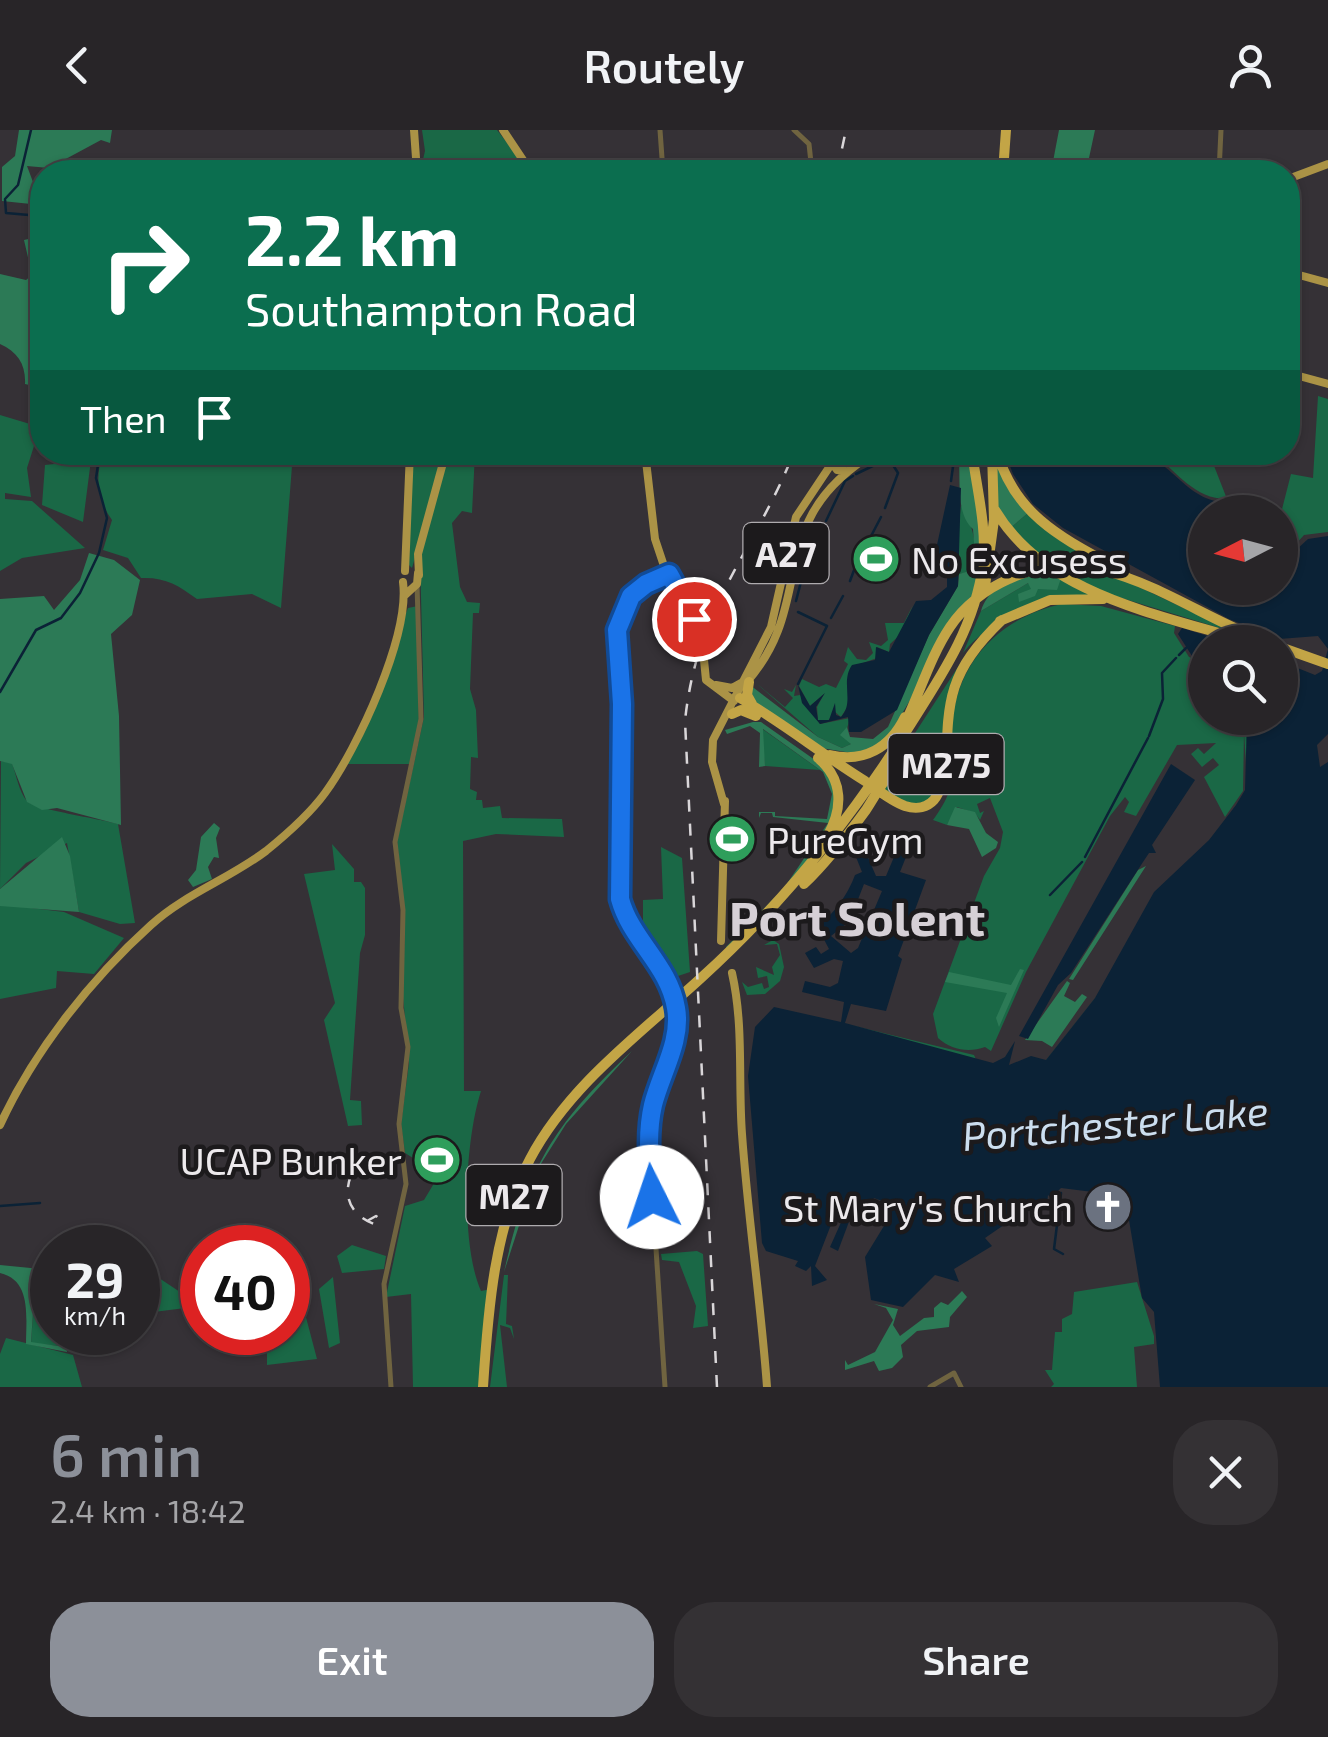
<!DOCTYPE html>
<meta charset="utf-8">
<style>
body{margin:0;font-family:"Exo 2",sans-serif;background:#343134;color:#f1f3f6;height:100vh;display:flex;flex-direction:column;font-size:38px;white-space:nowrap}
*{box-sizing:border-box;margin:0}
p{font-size:32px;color:#a5a5a8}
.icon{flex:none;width:55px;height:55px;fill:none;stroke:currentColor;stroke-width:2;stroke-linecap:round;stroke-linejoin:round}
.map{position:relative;height:1257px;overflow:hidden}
.side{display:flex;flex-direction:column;background:#282528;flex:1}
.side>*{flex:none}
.banner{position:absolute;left:30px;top:30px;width:1270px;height:305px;border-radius:40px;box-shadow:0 2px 8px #0004,0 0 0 2px #444245;background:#0b6e4f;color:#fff;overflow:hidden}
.needle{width:65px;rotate:264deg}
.fabs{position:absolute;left:1188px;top:365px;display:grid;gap:20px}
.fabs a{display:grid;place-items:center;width:110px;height:110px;border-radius:50%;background:#282528;box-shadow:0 2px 8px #0004,0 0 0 2px #444245;font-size:50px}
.speed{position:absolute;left:30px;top:1095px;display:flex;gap:20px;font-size:50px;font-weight:700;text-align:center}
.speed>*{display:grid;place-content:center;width:130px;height:130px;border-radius:50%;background:#282528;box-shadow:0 2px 8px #0004,0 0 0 2px #444245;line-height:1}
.speed small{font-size:25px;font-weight:400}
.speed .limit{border:15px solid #d22;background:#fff;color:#111}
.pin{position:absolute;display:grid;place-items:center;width:85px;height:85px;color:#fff;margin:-42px;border:5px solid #fff;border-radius:50%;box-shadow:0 2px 10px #0007}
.me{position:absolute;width:110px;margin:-55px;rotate:356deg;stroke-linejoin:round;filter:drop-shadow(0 0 8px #0008)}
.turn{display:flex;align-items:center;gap:35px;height:210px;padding:0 50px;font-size:45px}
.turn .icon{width:130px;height:130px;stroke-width:2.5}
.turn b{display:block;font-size:70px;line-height:85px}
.then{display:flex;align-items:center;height:95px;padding:0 50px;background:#0003;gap:20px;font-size:38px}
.round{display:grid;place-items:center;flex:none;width:105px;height:105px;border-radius:40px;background:#343134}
.head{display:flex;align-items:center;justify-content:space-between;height:170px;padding:0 50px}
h1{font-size:60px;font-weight:600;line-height:75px;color:#8c9099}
.action{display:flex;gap:20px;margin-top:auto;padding:20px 50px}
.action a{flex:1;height:115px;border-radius:40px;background:#8c9099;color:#fff;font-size:40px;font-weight:600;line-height:115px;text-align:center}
.action a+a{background:#343134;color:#f1f3f6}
header{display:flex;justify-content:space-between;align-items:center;height:130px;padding:0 50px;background:#282528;font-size:45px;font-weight:600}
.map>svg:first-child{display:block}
</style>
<header><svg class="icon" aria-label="back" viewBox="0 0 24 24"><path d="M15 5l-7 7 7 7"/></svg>Routely<svg class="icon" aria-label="person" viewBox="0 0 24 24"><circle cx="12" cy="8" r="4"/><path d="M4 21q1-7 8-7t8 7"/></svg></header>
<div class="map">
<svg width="1328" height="1257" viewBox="0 0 1328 1257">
<rect width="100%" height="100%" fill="#353136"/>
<!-- green -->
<path fill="#1a6846" d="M422,0h75l33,42h-16l-16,-8 -13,8h-65l5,-21z
M1318,266l10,3v133l-24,3 -9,10 -15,-2v-26l11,-43 22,4z
M0,285l40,12 -13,41 4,29 -26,-4v6l27,2 53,47 -63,10 -22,13z
M1132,322l77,1 18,46c-33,0 -49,-27 -73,-44l-44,2z
M103,323h190l-12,155 -29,-14 -55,5c-19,-14 -32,-22 -56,-21l-13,-20 -25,-8 9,-30c-15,-20 -17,-44 -9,-67z
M411,323h34l-33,115 -3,-3z
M449,323h26l-3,60 -10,-2 -10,12 8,64 7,15 13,1 -1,10h-6l-3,76 6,21 2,48 -7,-1 -1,32 7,3 -1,8h6l1,8 17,-2 2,12 60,1 2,18 -68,-3 -33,7 1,250h17c-16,50 -21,152 0,200l10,-2 -11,98h-67l-2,-93 -25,3 19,-91 19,-6 9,-15 -12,-22 -16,-10 -4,-29 8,-61 -6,-67 2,-82 -8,-73 27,-124 -4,-161z
M91,330l-8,62 -41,-17 3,-40z
M961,375c12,19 16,40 15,65l-17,4 -3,-23z
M1028,383l85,55 -40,-7 -4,-5 -40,-4 -20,-23z
M1053,438l63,8 120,57 -147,-45z
M1061,448l41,18c-51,1 -106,16 -139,57l18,-42 47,-28 9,6z
M1062,474l39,2 74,20 -1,7 15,24 16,6v55h68l55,213 -227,175 -251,-81 124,30 3,7 31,5 36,-4 205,-259 -5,-70 -1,57 -18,26 -21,-40 15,-12 -6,-7 -11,9 -11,-13 7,-6 6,6 12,-11 -39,2 -41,71 -12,-4 5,-10 -4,-5 -15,19 -84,156 -35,79 -6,-4c-16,6 -34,3 -47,-9l-5,-24 51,-138 16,-28 3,-16 -13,-34 -13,6 3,9 4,-2 -4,9 -5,-7 -18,-6 -10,18 -14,-5c29,-39 16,-51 19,-94 4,-63 48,-109 110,-122z
M913,475l-12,29 -11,10 -1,8 -12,-5v11l-14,5 8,4 -4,30 -13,12 -1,-11 -12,19 -6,-5 -8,10 -9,-2 -1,-13 7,-13 -14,12 -11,-20 3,-7 17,8 7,-3 10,4 12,-24 -4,-3 4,-14 9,12 9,1 7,-7 -4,-11 12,4 7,-6 -3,-17h19z
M418,476l1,121 -7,37h-66l62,-156z
M967,523l-21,48 -1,76 -17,-20 -37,13z
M756,553l29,24 8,-9 -9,-9 8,3 4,-7 -2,11 6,-1 20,29 30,-6 -4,14 5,12 -9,4 -24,-11z
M761,598l59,42 -55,-4z
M916,629l24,17 -8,24 -23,5 -27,-15 19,-22z
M1,631l11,2c4,11 7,29 15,38 6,8 74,18 91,23l17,99 -15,1 -41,-12 -12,-69 -41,20 -26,26z
M332,714l22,25v13h7l4,6v47l-5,18 -10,147 11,1 1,24 -14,1 -24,-106 11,-17 -31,-129 31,-4z
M661,717l21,11 8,114 -18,6 -10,-16 3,-9 -7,1v-9l-6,2 -14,-18 5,-4v-25l20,-1z
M7,775l57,7 60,26 -30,36 -37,-3 -1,17 -56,11v-93z
M773,810l6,4 5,23 -4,14 -15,13 -18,1 -5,-13 6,5 14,-4 2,6 5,-2 -2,-11 -9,2 -2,-11 18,8 -2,-8 8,-12 -3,-11 -13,1z
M352,1115l34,11 -2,13 -42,4 -5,-17z
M697,1121l6,3 5,72 -15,2 3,-22 -17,-44 -17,-2 -1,-6z
M138,1134l63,42 -63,8z
M504,1145h4l-2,49 6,2 2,13 -4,-11 -10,-3 7,62h-17z
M333,1147l7,66 -11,5 -10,-59z
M1137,1152l17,54v8l-20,3 3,40h-86l3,-3 -9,-14h7l3,-38h7v-13l10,-5 2,-22z
M52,1153v30l-5,-6 -5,21 17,5v13l-28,-3 4,-58z
M303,1176l14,53 -50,6v-26l6,-6 15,-1v-10l15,-10z
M6,1208l67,17 9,32h-82v-33z"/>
<!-- forest -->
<path fill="#2c7a56" d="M19,0h93l-2,13 -9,-3 -52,28 -22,-2 15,40v19l-11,-21 -29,-3v-34l13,-11z
M1059,0h36l-9,42h-35z
M37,107l5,10v26l-8,10 2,41 6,1v63l-17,-4c1,-19 -7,-32 -25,-40v-70l26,6 6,-5 -8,-35z
M958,323l12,3 11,66 -5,74 -12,12 -78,133 -28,13 -37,-6 -67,-45 -4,-18 68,52 24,11 9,-4 -11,-9 7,-8 3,10 23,2 15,-12 41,-92 29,-49 1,-12 17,-5 -3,-40c-19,-16 -11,-54 -15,-76z
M996,323l32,60 -19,16 -13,-20z
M89,423l25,7 26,20 -8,35 -21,19 8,82 2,109 -64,-17 -15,2 -15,-8 -15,-38 -12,-3v-162l44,-3 10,14 26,-30z
M1047,439l14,9 -4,12 -19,-1 -3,7 -16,6 -1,-8 13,-5 -3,-6 -47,28c9,-29 39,-32 66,-42z
M753,592h8l64,45 11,21c-2,13 -2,29 -6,40 -20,47 -69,87 -103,124l-1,-5 58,-59 44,-65 -55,-6 -1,-4h-11l-2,5v-6h16v4l52,3 5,-25 -9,-22 -60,-43 2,37 -6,1 1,-34 -10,-7 -23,8 -2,-4z
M955,677l20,5 11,21 12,9 -2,6 -14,9 -13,-28 -22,-4z
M214,693l6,5 -4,10 3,20 -5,-1 -6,10 4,12 -19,8 -5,-7 8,-10 5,-33z
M62,707l8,19 9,56 -79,-6v-17z
M1146,736l-73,114 -4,-1 69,-109z
M1020,839l4,1 -25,57 -3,-9 11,-25 -62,-11 4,-10 62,13z
M1067,851l3,2 -6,13 11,6 7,-8 5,3 -35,50 -10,-6 -17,-1z
M632,921l-66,73 -29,46 -33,102c24,-106 49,-147 128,-221z
M0,1135l51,5 -3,13 -13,2 -4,57 27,4 1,-13h6l2,19 -41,-8c0,-26 6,-64 -26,-71z
M962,1161l5,6 -17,20 -1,10 -32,4 -16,14 2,12 -11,11 -13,3 -5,-10 -29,9v-10l3,5 27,-13 18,-32 -7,-12 -12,-4 24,5 -5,16 7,11 24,-18 10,-1v-9l7,-6 7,3z"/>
<!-- water -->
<path fill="#0b2236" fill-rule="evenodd" d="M1005,323h34l9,6 14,1 88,-3c27,14 43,46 77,45l5,10h-27v76h75v-39l15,2 13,-12 20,-3v198l-11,11 3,22 8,-5v625h-168l-6,-75 -12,-14 -17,-102 -64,-8 -10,10 -3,-3 -1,9 -14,1 -48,33 7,8 -38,23 5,13 -24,-7 -32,32 -32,-7 -6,-43 22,-36 -10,-6 5,-14 -8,-3 -5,11 -16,2 -15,40 -8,-4 17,-38 -13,8 -19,49 12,14 -15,6 -1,-20 -5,5 -11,-5 3,-5 -32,-10 -4,-8 -14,-167 7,-49 19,-20 67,15 3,-20 -42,-10 3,-11 25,6 8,-4 5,-22 -9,-2 -20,9 -9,-15 11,-6 5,7 8,-5 -12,-23c17,-11 31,-32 38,-51l7,-3 -6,-15 10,-4 10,23h10l8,-19 -4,-9 11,-12 12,5 3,7 -8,4 -8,20 26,8 -28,76 4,3 -16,52 -35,-7 -6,19 148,40 12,-6 10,-16 -6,24 22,-9 15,4 49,-62 59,-106 55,-52 27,-35 9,-15 2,-72h33v-57l35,14 7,-4 6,-22 -10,-13 -39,3 -50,-20 -166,-91 -30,-24 -20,-30zM864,754l18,7 -24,57 -7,5 -20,-17 15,-12 -5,-8 3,-8 13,-6z
M950,355l11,3 -3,98 -29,49 -32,75 -36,22h-12l-1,-15 -28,7 -18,-21 -4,-18 12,21 15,-13 -9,14 2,13h11l6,-17 1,12 5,2c14,-15 -1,-35 11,-52l23,-5 1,-13 13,5 27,-51 15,-1 16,-13v-23l-10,-3 -2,-7z
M1182,498l35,11 2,3h-14v21l-13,-7 -14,-22z
M1171,634l24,16 -43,65 4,8h-7l-6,9 -72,111 -13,12 -30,54 -9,-3z"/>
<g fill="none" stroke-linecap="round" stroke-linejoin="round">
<!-- stream -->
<path stroke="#0b2236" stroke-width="2.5" d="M31,0l-13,55 -13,14 1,14 23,2 13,27
M901,327l25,-5
M880,332l13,3 5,8 -13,35
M856,344l25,-12
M951,351l4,-29
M826,391l19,-40 8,-5
M869,410l12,-23
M807,429l16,-32
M850,451l10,-27
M796,471l7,-27
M798,482l29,14 -29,58
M831,488l12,-22
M1179,525l7,-7
M0,562l36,-62 25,-12 19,-25 19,-40 8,-35 -11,-40 4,-26
M1149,606l14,-37 -1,-26 14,-15
M1085,727l63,-119
M1050,765l32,-33
M1061,1063l-7,56 9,5
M0,1076l40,-3"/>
<!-- minor -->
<path stroke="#706440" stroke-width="5" d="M660,0l3,42
M794,0l15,14 3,28
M1219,42l2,-42
M391,1257l-7,-103 22,-100 -7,-60 9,-77 -7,-39 2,-98 -8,-68 26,-123 -4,-135
M665,1257l-16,-246 28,-127 -9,-33 -38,-55 -10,-27c-6,-61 2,-124 2,-186 0,-32 -13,-70 -1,-100 9,-22 26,-30 46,-38
M930,1257l24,-14 7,14"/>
<!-- major -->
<path stroke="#ab9346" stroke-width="8" d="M414,0l3,42
M503,0l28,42
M1288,49l40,-15
M1288,142l40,11
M1288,243l40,11
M645,322l10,87 19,57 28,44 4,40 28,21
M840,322l-8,11 5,7 9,1
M405,441l5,-119
M419,445l-1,-21 28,-102
M405,465l12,-11 1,-11
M746,553c74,-83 14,-162 130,-231
M716,555l16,3 9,-5
M724,674l-12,-42 1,-22 58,-113 25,-110 36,-54
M721,811l4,-140
M732,843c12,53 6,107 10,161 6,85 19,169 25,253
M0,995c34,-74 91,-146 151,-200 34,-31 78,-46 115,-74 21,-17 43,-36 59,-58 33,-45 85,-158 78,-211"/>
<!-- highway -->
<path stroke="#c3a546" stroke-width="10" d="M1003,42l3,-42
M997,322c19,65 67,87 122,117
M995,380c51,86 165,104 254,132
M985,456l9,-66 -2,-68
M1000,491l50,-21 53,-1
M1280,517l48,17
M749,552l-2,13 5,9
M740,568c43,25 83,57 125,83 13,9 26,20 40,25 25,8 40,-12 35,-35l-19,-14c-10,0 -15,1 -22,7 -14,12 -23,31 -33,46 -19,26 -38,51 -62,74
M732,584l9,-4 15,6
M904,595c16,-32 26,-68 46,-98 14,-21 36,-38 59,-48 91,-44 176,34 259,63
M830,625c34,8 60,-7 75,-38
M818,628c26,22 25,51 9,79
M946,650c2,-76 -2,-104 56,-160
M483,1257c5,-76 11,-160 47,-228 39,-74 111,-126 171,-181 84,-76 151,-160 211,-256 32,-50 63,-97 71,-157 4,-39 -6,-74 -11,-113"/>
<!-- rail -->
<path stroke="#d9d6d9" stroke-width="2.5" stroke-dasharray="12 12" stroke-linecap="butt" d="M837,42l9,-42
M367,1091l9,-5 4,3 -6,5c-40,-16 -29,-54 -2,-75
M717,1257l-32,-666c12,-116 69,-168 109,-269"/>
</g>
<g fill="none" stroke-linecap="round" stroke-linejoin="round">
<!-- route casing -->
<g stroke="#114b97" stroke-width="25">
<path id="route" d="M652,1067c-2,-31 -6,-62 1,-92 8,-32 29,-64 23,-97 -7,-43 -45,-68 -56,-109l2,-195 -5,-74 14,-34 15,-12 23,-10 25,45"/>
</g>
<!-- route -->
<use href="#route" stroke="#1a73e8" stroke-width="18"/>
</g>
<!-- icons -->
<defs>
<g id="stadium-disc" transform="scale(2.5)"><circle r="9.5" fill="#2e9e5b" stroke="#1c1a1c"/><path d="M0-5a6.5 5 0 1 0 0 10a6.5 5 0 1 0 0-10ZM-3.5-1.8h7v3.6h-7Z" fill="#fff"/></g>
<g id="church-disc" transform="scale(2.5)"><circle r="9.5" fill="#6b7280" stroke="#1c1a1c"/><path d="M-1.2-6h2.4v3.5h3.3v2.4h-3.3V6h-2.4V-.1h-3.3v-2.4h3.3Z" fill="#fff"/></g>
</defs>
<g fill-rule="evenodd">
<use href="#stadium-disc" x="876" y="429"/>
<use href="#stadium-disc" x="732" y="709"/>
<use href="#stadium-disc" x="437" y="1030"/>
<use href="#church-disc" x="1108" y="1077"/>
</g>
<g text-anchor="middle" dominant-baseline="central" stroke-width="9" stroke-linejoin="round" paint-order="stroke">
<!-- shield labels -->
<g fill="#1c1a1c" stroke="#aeabae" stroke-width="2.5">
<rect x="743.5" y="393" width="85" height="60" rx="8"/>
<rect x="888.5" y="604" width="115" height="60" rx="8"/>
<rect x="466.5" y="1035" width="95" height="60" rx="8"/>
</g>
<g font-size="35" font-weight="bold" fill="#ece9ec">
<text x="786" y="423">A27</text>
<text x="946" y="634">M275</text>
<text x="514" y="1065">M27</text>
</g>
<!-- poi labels -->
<g font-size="38" fill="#ece9ec" stroke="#1c1a1c" text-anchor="start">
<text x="911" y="429">No Excusess</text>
<text x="767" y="709">PureGym</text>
<text x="402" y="1030" text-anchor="end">UCAP Bunker</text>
<text x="1073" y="1077" text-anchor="end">St Mary's Church</text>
</g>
<!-- water labels -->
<g font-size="40" font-style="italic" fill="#ccdeef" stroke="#1c1a1c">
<text transform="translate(1115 992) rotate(-5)">Portchester Lake</text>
</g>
<!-- district labels -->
<g font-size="48" font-weight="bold" fill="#d6d0d6" stroke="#1c1a1c">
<text x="857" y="787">Port Solent</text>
</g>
</g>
</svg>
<div class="fabs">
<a><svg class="needle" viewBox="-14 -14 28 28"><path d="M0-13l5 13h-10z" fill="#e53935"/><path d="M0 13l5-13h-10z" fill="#a5a5a8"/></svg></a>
<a><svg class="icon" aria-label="search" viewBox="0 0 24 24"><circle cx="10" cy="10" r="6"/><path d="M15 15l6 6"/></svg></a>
</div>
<div class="speed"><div>29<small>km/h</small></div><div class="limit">40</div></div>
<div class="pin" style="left:694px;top:489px;background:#d93025"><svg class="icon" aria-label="arrive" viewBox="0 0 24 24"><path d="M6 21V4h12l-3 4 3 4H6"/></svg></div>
<svg class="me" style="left:652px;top:1067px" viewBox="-20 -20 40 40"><circle r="19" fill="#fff"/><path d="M0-13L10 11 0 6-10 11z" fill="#1a73e8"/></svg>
<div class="banner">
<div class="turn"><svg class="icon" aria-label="right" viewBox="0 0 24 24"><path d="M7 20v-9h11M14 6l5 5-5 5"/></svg><div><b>2.2 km</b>Southampton Road</div></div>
<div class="then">Then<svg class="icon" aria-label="arrive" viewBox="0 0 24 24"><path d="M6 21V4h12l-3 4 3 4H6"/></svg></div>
</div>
</div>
<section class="side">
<div class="head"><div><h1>6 min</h1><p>2.4 km · 18:42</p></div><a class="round"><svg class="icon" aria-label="close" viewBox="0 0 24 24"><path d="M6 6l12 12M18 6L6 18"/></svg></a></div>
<div class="action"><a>Exit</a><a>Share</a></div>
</section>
